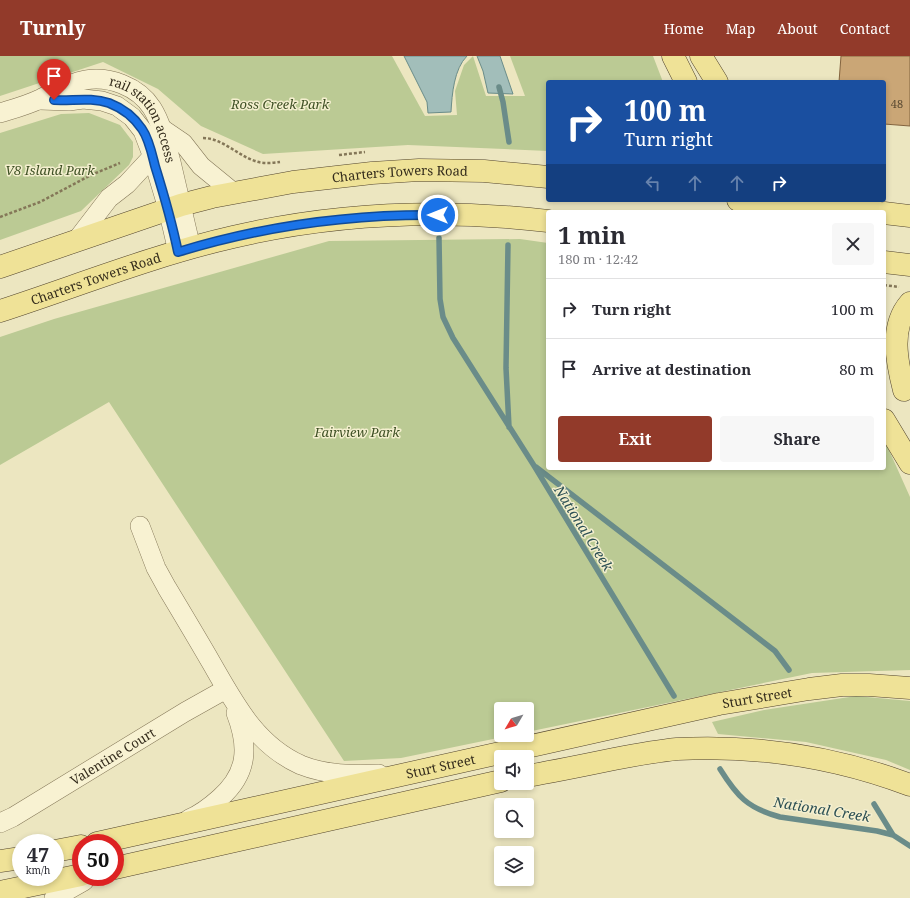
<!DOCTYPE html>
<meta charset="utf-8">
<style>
body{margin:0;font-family:"Noto Serif",serif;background:#f7f7f7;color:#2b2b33;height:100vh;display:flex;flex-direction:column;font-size:15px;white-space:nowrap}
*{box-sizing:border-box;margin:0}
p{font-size:13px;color:#7c7c81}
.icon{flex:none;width:22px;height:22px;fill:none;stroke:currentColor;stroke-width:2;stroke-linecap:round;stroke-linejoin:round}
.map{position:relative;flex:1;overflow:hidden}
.panel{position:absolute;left:546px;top:154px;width:340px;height:260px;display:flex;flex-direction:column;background:#fff;border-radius:4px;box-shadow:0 2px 6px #0003}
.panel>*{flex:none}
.top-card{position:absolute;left:546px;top:24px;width:340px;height:122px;border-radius:4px;box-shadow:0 2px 6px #0003;background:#1a4fa0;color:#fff;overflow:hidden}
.needle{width:26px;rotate:232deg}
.fabs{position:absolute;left:494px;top:646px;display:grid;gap:8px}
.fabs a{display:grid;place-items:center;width:40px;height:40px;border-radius:4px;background:#fff;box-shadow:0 2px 6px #0003;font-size:20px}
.speed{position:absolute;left:12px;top:778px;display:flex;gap:8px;font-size:20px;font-weight:700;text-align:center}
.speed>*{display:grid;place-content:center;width:52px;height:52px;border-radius:50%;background:#fff;box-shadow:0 2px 6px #0003;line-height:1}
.speed small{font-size:10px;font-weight:400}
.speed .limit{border:6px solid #d22;background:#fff;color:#111}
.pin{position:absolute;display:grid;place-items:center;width:34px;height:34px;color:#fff;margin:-41px -17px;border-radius:50% 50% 50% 0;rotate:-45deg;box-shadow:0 0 4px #0007}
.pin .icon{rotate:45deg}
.me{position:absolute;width:44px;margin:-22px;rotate:270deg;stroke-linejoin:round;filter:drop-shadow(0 0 3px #0008)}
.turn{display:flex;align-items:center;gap:14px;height:84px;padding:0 12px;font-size:18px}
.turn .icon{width:52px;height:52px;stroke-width:2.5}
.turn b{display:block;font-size:28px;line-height:34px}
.lanes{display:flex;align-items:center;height:38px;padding:0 12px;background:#0003;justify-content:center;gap:20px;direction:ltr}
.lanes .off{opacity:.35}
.round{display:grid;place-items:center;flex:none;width:42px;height:42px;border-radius:4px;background:#f7f7f7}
.head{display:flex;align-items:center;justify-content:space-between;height:68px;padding:0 12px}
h1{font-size:24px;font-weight:700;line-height:30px}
.button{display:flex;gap:8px;margin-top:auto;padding:8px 12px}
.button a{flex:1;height:46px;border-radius:4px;background:#923a2a;color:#fff;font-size:16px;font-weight:700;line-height:46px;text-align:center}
.button a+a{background:#f7f7f7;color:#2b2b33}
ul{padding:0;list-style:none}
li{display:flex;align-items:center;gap:12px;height:60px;padding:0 12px;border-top:1px solid #e1e1e2}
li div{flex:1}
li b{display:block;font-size:15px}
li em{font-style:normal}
header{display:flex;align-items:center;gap:24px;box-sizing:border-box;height:56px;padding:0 20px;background:#923a2a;color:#fff}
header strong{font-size:19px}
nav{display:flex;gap:22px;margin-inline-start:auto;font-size:14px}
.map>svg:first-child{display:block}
</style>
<header>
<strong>Turnly</strong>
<nav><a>Home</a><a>Map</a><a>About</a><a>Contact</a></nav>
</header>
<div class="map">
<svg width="910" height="842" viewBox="0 0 910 842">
<rect width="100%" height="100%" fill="#ece6c0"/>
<!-- green -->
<path fill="#bbca94" d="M0,0h392l33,60 32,-1 -2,-24 9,-26 9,-9 13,40h39l-15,-40h143l10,26h-115v69l-140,-6 -145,9 -62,-28 -43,-37 -55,-27 -103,34z
M89,57l31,12 13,17v15l-4,8 -48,46 -81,29v-107l61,-19z
M520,183l28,4v225h336v-29l26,58v173l-98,3 -285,59v-23h-26v26h12l-112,23 -57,3 -235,-359 -109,63v-128l54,-18 275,-78z
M856,640l54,5v69l-24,-10 -80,-18 -88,-8 -6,-12 52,-12z"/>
<!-- water -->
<path fill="#a2beba" stroke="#6a8c89" d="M404,0h63c-13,13 -15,38 -16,56l-23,1 -1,-11z
M477,0h23l13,38 -25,-1 -5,-22z"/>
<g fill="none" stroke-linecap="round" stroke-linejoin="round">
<!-- stream -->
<path stroke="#6a8c89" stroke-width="5.5" d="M499,31l4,15 6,40
M439,182l1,61 3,18 10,21 80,126 141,232
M508,189l-2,123 3,59
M536,411l239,184 14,19
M720,713c17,27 27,39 60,48l97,14 16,4 17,11
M874,748l19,31"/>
</g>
<!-- building -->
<path fill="#caa676" stroke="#83643f" d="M841,0h69v70l-26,-2v-42h-45z"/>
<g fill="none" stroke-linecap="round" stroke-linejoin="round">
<!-- minor casing -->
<g stroke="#847758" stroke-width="20">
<g id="minor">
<path d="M40,44l29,1 14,-2 19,2 15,5 15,11 11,14 8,21 17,57 10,43"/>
<path id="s1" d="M0,57c13,-4 28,-8 40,-14 15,-7 28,-16 45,-19 24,-4 53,6 67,28 10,16 14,36 19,54 7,29 13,57 20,86"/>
<path d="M161,72l22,15 18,23 33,27"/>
<path d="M76,185l33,-43 18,-14 25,-27"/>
<path d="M140,470l16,42 11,20c15,25 30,50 45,76 23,40 44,81 89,101 25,10 52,10 78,9"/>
<path d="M189,763c12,-5 21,-12 31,-21 28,-25 29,-51 16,-85"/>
<path id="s2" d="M0,767l13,-6 172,-105 41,-23"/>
<path d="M54,842l30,-17"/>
</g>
</g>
<!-- major casing -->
<g stroke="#52442d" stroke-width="23">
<g id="major">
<path d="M673,0l13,26"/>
<path d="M701,0l16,26"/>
<path d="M738,144l11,2h41l86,10"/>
<path d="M884,157l26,3"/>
<path d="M884,206l26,3"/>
<path id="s3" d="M0,211l181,-62 31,-8 81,-15 79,-9 47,-3 65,1 64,6"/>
<path id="s4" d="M0,255c77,-25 154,-56 233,-74 102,-24 211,-28 315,-16"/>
<path d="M904,334c-7,-27 -15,-63 6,-87"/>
<path d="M884,364l26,43"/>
<path d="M527,720c29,-5 58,-11 87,-17 21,-4 42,-8 63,-10 79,-4 159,8 233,36"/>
<path id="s5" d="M97,787l622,-139 90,-15 33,-4h27l41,3"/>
<path d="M55,795l26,-5"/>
<path d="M0,805l21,-3"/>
<path d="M115,812l386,-87"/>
<path d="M0,836l81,-17"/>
</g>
</g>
<!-- path -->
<path stroke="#847758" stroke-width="2.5" stroke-dasharray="3 2" stroke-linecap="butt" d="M203,82c19,0 34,17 52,23 8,3 17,2 25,1
M339,99l26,-3
M0,161l40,-15 51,-27 29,-12
M884,229l15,2"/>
<!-- minor -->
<use href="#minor" stroke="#f8f2d2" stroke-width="19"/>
<!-- major -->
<use href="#major" stroke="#efe297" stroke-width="22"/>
</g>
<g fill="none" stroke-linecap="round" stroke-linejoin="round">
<!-- route casing -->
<g stroke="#114b97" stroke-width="10">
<path id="route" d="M54,44c19,1 37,-3 55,3 13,5 25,14 33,26 7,10 10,25 13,37 9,29 17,57 23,86 85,-26 172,-38 260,-37"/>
</g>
<!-- route -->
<use href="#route" stroke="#1a73e8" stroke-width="7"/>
</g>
<g text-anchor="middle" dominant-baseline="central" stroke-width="3" stroke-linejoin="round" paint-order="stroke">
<!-- number labels -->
<g font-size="11" fill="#5a4a32">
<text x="897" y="47">48</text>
</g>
<!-- park labels -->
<g font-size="13" font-style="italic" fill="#3e5024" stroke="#f4efcf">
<text x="280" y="48">Ross Creek Park</text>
<text x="50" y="114">V8 Island Park</text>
<text x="357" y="376">Fairview Park</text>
</g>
<!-- street labels -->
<g font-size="13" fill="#342c1c" stroke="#f4efcf">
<text stroke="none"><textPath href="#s1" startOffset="171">rail station access</textPath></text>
<text stroke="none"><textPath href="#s3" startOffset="413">Charters Towers Road</textPath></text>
<text stroke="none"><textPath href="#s4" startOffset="101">Charters Towers Road</textPath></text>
<text stroke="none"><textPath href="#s5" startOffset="676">Sturt Street</textPath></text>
<text stroke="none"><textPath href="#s2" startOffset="131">Valentine Court</textPath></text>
<text stroke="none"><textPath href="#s5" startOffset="352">Sturt Street</textPath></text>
</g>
<!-- water labels -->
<g font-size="14" font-style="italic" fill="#2c5054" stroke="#f4efcf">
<text transform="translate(584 472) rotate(58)">National Creek</text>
<text transform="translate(822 753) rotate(9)">National Creek</text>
</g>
</g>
</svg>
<div class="fabs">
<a><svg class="needle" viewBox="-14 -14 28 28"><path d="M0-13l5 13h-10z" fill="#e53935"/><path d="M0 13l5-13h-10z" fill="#7c7c81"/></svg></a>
<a><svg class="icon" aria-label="sound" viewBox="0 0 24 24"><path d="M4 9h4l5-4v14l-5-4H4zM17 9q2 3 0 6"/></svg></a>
<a><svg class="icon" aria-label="search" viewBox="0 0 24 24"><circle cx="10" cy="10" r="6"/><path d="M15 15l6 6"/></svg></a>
<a><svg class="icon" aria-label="layers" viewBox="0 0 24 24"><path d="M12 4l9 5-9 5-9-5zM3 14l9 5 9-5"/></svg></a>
</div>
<div class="speed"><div>47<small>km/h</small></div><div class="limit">50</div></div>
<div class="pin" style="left:54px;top:44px;background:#d93025"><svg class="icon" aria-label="arrive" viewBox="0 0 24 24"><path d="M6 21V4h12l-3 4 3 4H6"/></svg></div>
<svg class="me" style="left:438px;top:159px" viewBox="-20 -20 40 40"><circle r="17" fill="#1a73e8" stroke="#fff" stroke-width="3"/><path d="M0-11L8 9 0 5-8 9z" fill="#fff"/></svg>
<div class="top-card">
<div class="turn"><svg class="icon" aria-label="right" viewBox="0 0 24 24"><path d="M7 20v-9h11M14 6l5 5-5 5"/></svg><div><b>100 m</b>Turn right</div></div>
<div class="lanes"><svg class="icon off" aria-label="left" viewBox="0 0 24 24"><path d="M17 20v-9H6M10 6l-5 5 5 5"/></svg><svg class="icon off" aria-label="ahead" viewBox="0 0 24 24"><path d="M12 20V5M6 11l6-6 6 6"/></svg><svg class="icon off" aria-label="ahead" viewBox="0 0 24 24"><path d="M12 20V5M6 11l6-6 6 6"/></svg><svg class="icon" aria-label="right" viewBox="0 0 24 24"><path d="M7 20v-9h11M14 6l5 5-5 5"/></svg></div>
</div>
<section class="panel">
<div class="head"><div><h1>1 min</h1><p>180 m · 12:42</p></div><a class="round"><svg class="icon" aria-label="close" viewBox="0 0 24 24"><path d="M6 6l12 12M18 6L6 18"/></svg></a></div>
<ul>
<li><svg class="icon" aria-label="right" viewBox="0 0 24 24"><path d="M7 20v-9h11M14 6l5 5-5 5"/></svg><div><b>Turn right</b></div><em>100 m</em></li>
<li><svg class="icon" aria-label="arrive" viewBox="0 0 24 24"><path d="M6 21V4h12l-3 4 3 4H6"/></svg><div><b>Arrive at destination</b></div><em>80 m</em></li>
</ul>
<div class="button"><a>Exit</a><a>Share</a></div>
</section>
</div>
